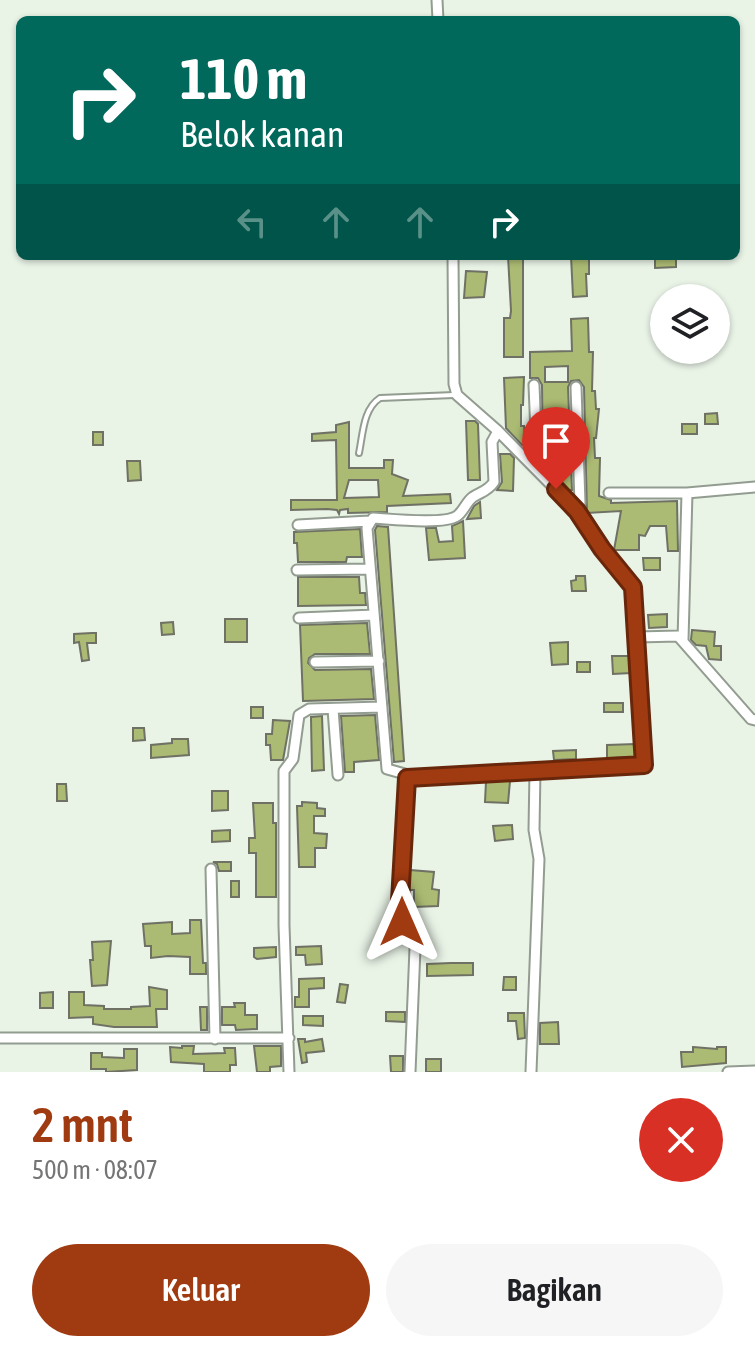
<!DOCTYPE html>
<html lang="id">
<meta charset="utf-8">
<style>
body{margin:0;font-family:"Asap Condensed",sans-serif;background:#f6f6f6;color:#202124;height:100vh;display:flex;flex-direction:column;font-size:30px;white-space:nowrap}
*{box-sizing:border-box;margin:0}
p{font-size:26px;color:#757577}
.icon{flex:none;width:44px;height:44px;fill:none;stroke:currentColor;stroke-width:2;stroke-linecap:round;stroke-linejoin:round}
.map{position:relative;height:1072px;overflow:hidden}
.details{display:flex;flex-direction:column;background:#fff;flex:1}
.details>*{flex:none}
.hud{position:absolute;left:16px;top:16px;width:724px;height:244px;border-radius:12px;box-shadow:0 2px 6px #0004;background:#00695c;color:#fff;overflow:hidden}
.tools{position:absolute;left:650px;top:284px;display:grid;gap:16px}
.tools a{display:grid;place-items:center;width:80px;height:80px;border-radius:50%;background:#fff;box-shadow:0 2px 6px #0004;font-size:40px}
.pin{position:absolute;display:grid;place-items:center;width:68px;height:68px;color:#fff;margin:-82px -34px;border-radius:50% 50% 50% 0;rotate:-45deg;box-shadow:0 0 8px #0007}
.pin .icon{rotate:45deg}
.me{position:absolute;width:88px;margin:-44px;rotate:0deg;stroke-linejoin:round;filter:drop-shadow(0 0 6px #0008)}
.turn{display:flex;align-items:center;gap:28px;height:168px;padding:0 32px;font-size:36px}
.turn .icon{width:104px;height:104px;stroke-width:2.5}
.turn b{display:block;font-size:56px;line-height:68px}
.lanes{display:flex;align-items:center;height:76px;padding:0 32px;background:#0003;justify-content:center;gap:40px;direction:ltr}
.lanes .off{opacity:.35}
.round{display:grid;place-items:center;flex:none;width:84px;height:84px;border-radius:42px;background:#f6f6f6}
.summary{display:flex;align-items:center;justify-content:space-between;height:136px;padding:0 32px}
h1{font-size:48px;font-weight:600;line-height:60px;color:#a03a11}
.button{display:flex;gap:16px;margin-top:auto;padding:16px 32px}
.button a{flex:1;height:92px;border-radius:48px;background:#a03a11;color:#fff;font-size:32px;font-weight:600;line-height:92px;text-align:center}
.button a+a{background:#f6f6f6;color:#202124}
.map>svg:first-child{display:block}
</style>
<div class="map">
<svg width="755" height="1072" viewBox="0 0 755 1072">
<rect width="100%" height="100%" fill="#e9f3e6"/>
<!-- building -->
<path fill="#acbb73" stroke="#6e7164" stroke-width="2" fill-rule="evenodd" d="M508,256h15v101h-19v-39h6l1,-7z
M571,256h18v18h-3l1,22 -14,1z
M655,256h21v11l-21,1z
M466,271l21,1 -3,25 -20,1z
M588,318l1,34h4l-1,39h3l1,18h3l-3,29h-2l1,20h5l-1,38 12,4v3l66,-2 1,50h-10l-2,-25h-16l-5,10 -6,-1v15h-25l7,-39 -34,2 -3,-126 -5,-7 -8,1 -3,6 4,103h-6l-8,-9v-8h-8l-1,-6 -6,-1 -1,-81 -4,-7h-8v-26l42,-1 -1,-32zM568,366v16h-23v-15z
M524,377l-1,28h-2v21h3l1,19h-3l-16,-17 -2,-50z
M717,413l1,11h-13v-10z
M466,421h9l3,3 2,56h-12z
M349,422v46h35v-8h9l-1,14 16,6 -5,16 47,-2 1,9 -64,3v6l-39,1v-4l-8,1 -1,4 -2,-4 -10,-1 -36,1v-10h46l-1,-60 -24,1v-7l24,-2v-7zM349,480h29l1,17 -35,1z
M682,424h15v10h-15z
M93,432h10v13h-10z
M500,454h10l4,4 -1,33 -16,-1 5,-8z
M127,461h13l1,19 -13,1z
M480,502l1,16 -14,1 7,-13z
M463,521l2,37 -36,2 -3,-32h10l3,14 14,-1 -1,-15z
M377,526l11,1 16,234 -10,1 -19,-232z
M360,529l2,28h-15l-1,5h-48l-1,-19h-3v-11z
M643,558h17v12h-16z
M576,576h9l1,15h-14l-1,-10 5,-1z
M298,577h61l1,16h5l1,12 -68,1z
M667,614v13l-18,1 -1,-13z
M225,619h22v23h-22z
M173,622l1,12 -12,1 -1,-12z
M367,623l3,31h-55l-6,4 -1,5 7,7 56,-1 3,30 -71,2 -3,-76z
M692,630l23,2 -1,14h7v14l-12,-1 -3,-13 -10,-1 -5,-5z
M92,633h4v10h-9l2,17 -7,1 -3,-19 -5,1v-9z
M568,642v22l-16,1 -2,-22z
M612,656h18l1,17 -18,1z
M577,662h13v10h-13z
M604,703h19v9h-19z
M251,707h12v11h-12z
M375,715l4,45 -25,2v10h-9l-4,-56z
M322,716l2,54 -12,1 -1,-54z
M273,720l17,1 -7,39h-12l-1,-15h-4v-11h6z
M133,728h11l1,12 -12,1z
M172,739h16l1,16 -38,3v-13l21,-2z
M635,744l1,13 -29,1v-13z
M576,750v9l-22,1 -1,-9z
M486,781h24l-2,22 -23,-1z
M57,784h9l1,17h-10z
M212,791h16v19l-16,1z
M302,802l15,1v5l8,1v7h-11v17l13,1 -1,14h-11v19h-16l-2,-61h5z
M253,803h20v20h3v74h-20v-44h-7v-15h6z
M512,825l1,14 -18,2 -2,-15z
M230,830v11l-18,1v-11z
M213,862h18v9h-12l-2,-7z
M410,870l24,2 -2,17 7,1 -1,16 -24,1v-17h-5v-3z
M231,881h8v16h-8z
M190,920h11l2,43h3v11h-16v-17l-22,-1 -17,2v-12h-6l-2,-22 29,-2v12l18,-1z
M111,941l-4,44 -15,1 -2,-26h3l-1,-18z
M321,946l1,18 -16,1 -1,-10h-9v-8z
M276,947v10l-19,2 -3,-2v-9z
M451,963h22v12l-46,1v-12z
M504,977h12v13h-13z
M324,978v10l-15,1v18h-14v-10h4v-18z
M340,984l8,1 -3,18 -8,-1z
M149,987l18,3v19h-11l1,18h-43l-21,-3v-7l-24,1v-26h15v13l20,1v3h27v-2l19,-1z
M53,992v16h-13v-15z
M234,1003h11v12h12v14l-21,1 -1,-5h-13v-18h13z
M200,1007h7v23h-6z
M386,1012h19v10l-19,-1z
M508,1013h16l1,25 -7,1 -2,-18h-8z
M303,1016h20v10l-20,-1z
M558,1022l1,22h-19v-21z
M298,1039h7v3l17,-3 2,12 -18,2 1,9 -5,1z
M182,1046h12l-1,8 32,-1 -1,-5h11l1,17h-6v7h-26v-8l-33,-2 -1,-15 12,1z
M254,1046h27v20l-11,1v5h-13z
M693,1047l24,2v-2h9v16l-44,4 -1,-15h12z
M124,1049h13v21l-31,2v-3h-15v-16h11v4l22,1z
M390,1056h13v16h-12z
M426,1059h15v13h-15z"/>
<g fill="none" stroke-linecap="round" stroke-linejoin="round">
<!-- service casing -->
<g stroke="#939c90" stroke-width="8">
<path id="service" d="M359,453c4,-19 4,-44 21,-55l74,-3"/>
</g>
<!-- minor casing -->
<g stroke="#939c90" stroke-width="13">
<path id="minor" d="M437,0l1,20
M534,385l3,73 -3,9
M576,387l4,116 -3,8
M609,493h78l68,-6
M298,525l71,-4
M297,570l73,-1
M299,618l75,-3
M637,637l41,-1 73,83 4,1
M683,640l4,-147
M315,662l64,-1
M333,709l5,66
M407,778l-2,-4 -18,-5 -20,-241 6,-10c17,1 71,7 84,-2 7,-5 9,-14 16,-19 8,-5 15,-6 21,-15l-2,-40 6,-11
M211,869l4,170
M0,1038h289
M289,1072l-5,-147v-154l9,-12 6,-44 10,-6 73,-2
M410,1072l5,-124c-1,-14 -12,-21 -15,-35l7,-135 237,-13 -11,-178 -31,-38 -25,-38 -79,-80 -41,-36 -3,-11 -1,-128
M531,1072l8,-213 -5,-29 1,-60
M728,1072l27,-1"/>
</g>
<!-- service -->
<use href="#service" stroke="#fff" stroke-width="4"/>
<!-- minor -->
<use href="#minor" stroke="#fff" stroke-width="9"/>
</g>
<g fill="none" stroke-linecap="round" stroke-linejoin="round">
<!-- route casing -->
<g stroke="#68260b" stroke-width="20">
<path id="route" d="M402,922l-2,-21 7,-123 237,-13 -11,-178 -31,-38 -25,-38 -21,-22"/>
</g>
<!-- route -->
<use href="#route" stroke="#a03a11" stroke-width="14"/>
</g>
</svg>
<div class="tools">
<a><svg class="icon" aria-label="layers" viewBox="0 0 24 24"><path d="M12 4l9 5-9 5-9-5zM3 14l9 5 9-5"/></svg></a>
</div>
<div class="pin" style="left:556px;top:489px;background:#d93025"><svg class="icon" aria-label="arrive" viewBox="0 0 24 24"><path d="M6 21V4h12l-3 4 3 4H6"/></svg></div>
<svg class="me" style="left:402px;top:922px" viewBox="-20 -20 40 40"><path d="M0-17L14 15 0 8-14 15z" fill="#a03a11" stroke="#fff" stroke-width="4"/></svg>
<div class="hud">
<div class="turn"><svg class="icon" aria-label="right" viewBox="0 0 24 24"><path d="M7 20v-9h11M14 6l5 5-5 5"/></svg><div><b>110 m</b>Belok kanan</div></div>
<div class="lanes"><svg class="icon off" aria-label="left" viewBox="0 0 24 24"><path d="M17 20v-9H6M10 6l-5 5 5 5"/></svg><svg class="icon off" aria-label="ahead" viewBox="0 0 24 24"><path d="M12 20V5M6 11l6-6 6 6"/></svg><svg class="icon off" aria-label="ahead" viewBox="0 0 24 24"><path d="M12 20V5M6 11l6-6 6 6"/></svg><svg class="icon" aria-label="right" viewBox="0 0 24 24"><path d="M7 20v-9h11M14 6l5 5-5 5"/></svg></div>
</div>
</div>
<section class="details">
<div class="summary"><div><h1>2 mnt</h1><p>500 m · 08:07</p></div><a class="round" style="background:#d93025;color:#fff"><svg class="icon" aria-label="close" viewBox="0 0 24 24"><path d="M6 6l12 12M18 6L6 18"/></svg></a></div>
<div class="button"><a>Keluar</a><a>Bagikan</a></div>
</section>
